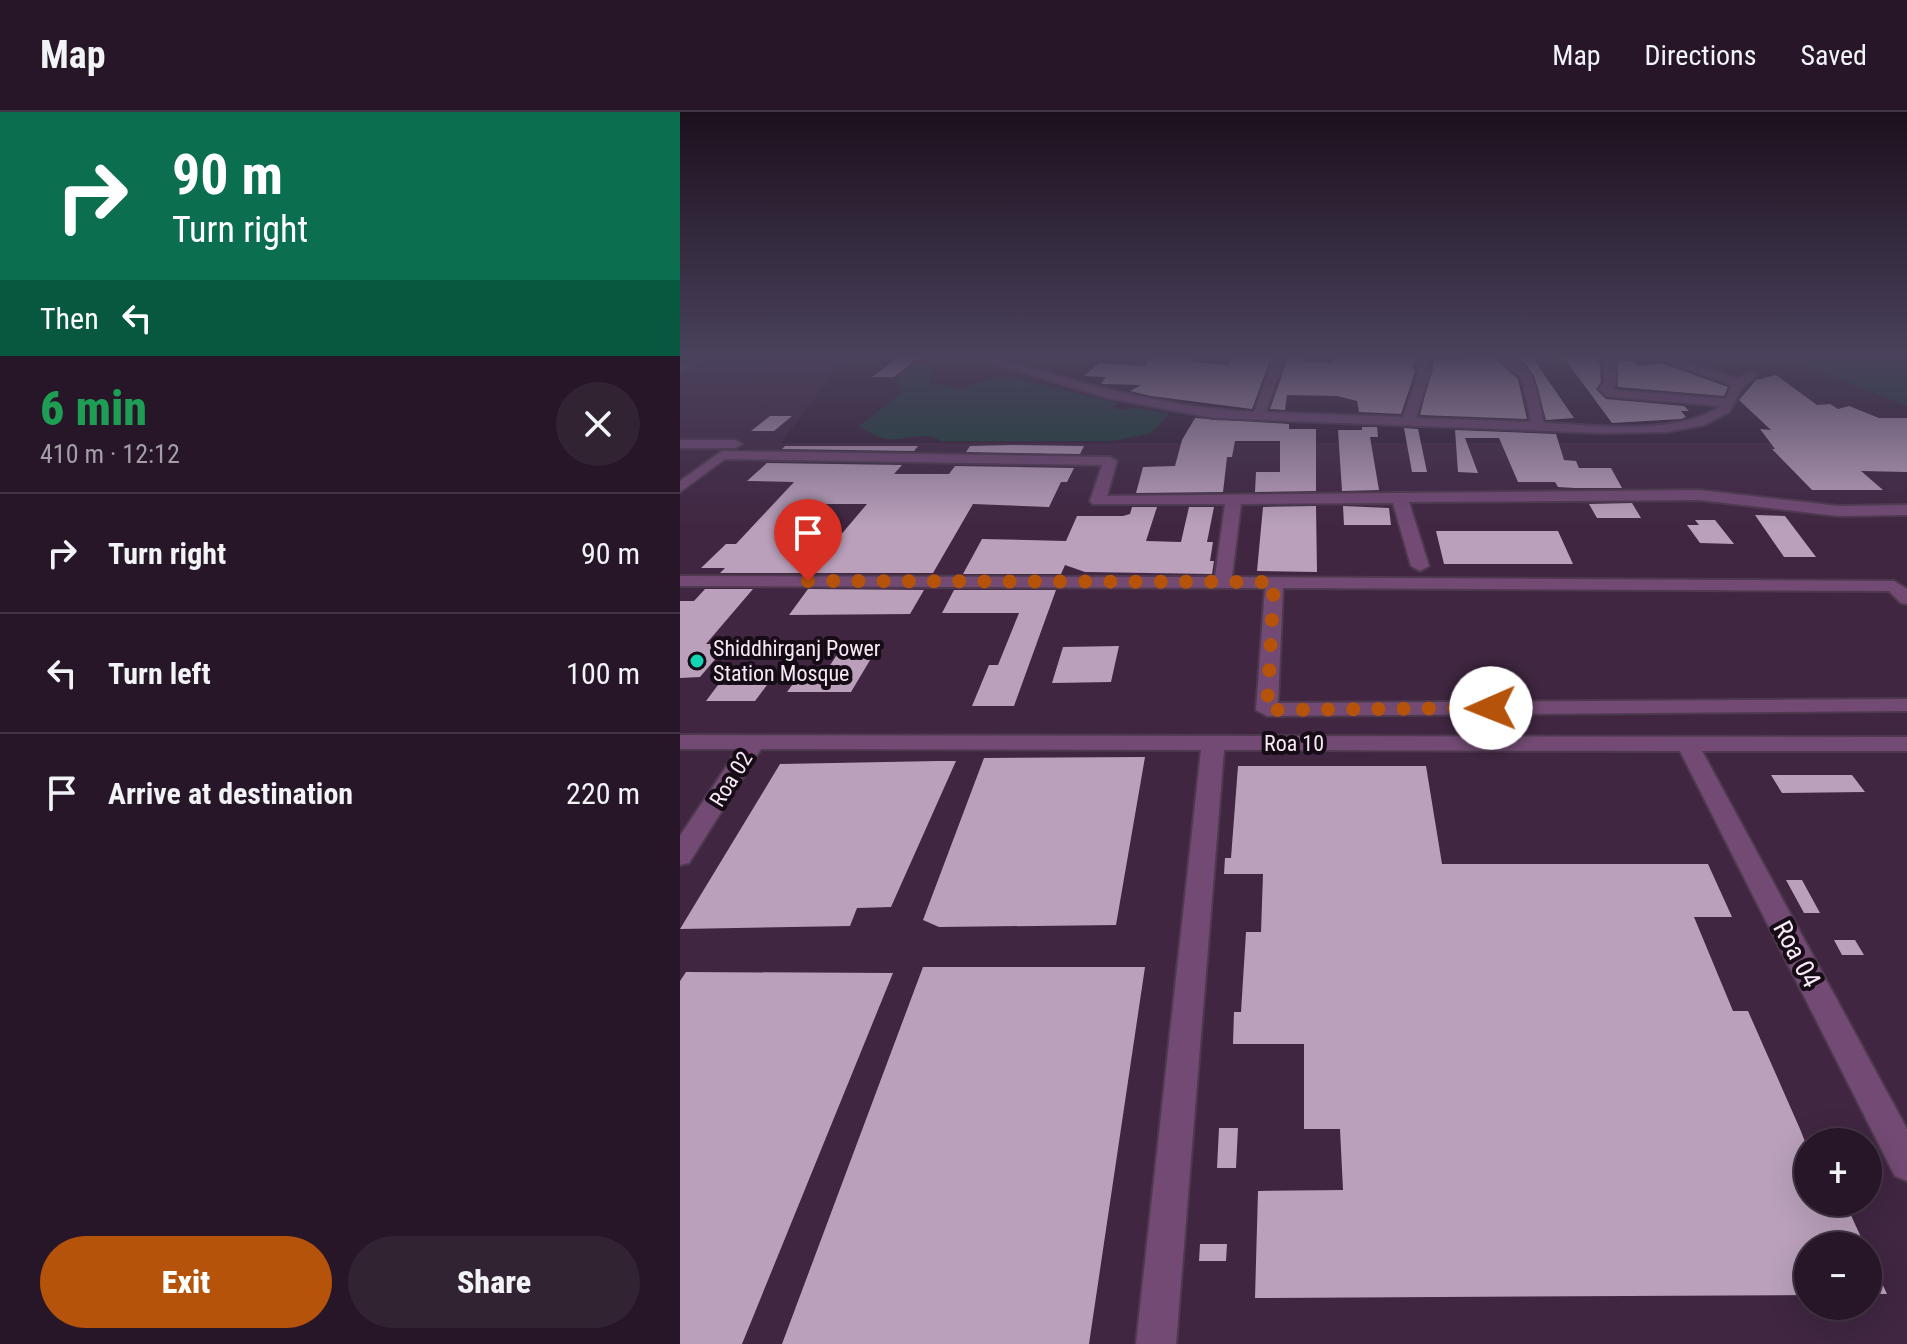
<!DOCTYPE html>
<meta charset="utf-8">
<style>
body{margin:0;font-family:"Roboto Condensed",sans-serif;background:#322333;color:#f1f3f6;height:100vh;display:flex;flex-direction:column;font-size:30px;white-space:nowrap}
*{box-sizing:border-box;margin:0}
p{font-size:26px;color:#a49fa7}
.icon{flex:none;width:44px;height:44px;fill:none;stroke:currentColor;stroke-width:2;stroke-linecap:round;stroke-linejoin:round}
.map{position:relative;flex:1;overflow:hidden}
.drawer{display:flex;flex-direction:column;background:#261627;width:680px}
.drawer>*{flex:none}
.hud{background:#0b6e4f;color:#fff;overflow:hidden}
.fabs{position:absolute;left:1114px;top:1016px;display:grid;gap:16px}
.fabs a{display:grid;place-items:center;width:88px;height:88px;border-radius:50%;background:#261627;box-shadow:0 8px 32px #0002,0 0 0 2px #423544;font-size:40px}
.pin{position:absolute;display:grid;place-items:center;width:68px;height:68px;color:#fff;margin:-82px -34px;border-radius:50% 50% 50% 0;rotate:-45deg;box-shadow:0 0 8px #0007}
.pin .icon{rotate:45deg}
.me{position:absolute;width:88px;margin:-44px;rotate:269deg;stroke-linejoin:round;filter:drop-shadow(0 0 6px #0008)}
.turn{display:flex;align-items:center;gap:28px;height:168px;padding:0 40px;font-size:36px}
.turn .icon{width:104px;height:104px;stroke-width:2.5}
.turn b{display:block;font-size:56px;line-height:68px}
.then{display:flex;align-items:center;height:76px;padding:0 40px;background:#0003;gap:16px;font-size:30px}
.round{display:grid;place-items:center;flex:none;width:84px;height:84px;border-radius:42px;background:#322333}
.summary{display:flex;align-items:center;justify-content:space-between;height:136px;padding:0 40px}
h1{font-size:48px;font-weight:800;line-height:60px;color:#1e9e55}
.action{display:flex;gap:16px;margin-top:auto;padding:16px 40px}
.action a{flex:1;height:92px;border-radius:48px;background:#b45309;color:#fff;font-size:32px;font-weight:800;line-height:92px;text-align:center}
.action a+a{background:#322333;color:#f1f3f6}
ul{padding:0;list-style:none}
li{display:flex;align-items:center;gap:24px;height:120px;padding:0 40px;border-top:2px solid #423544}
li div{flex:1}
li b{display:block;font-size:30px}
li em{font-style:normal}
header{display:flex;align-items:center;gap:48px;box-sizing:border-box;height:112px;padding:0 40px;background:#261627;border-bottom:2px solid #423544}
header strong{font-size:38px}
nav{display:flex;gap:44px;margin-inline-start:auto;font-size:28px}
main{display:flex;flex:1;min-height:0}
.map>svg:first-child{display:block}
</style>
<header>
<strong>Map</strong>
<nav><a>Map</a><a>Directions</a><a>Saved</a></nav>
</header>
<main>
<section class="drawer">
<div class="hud">
<div class="turn"><svg class="icon" aria-label="right" viewBox="0 0 24 24"><path d="M7 20v-9h11M14 6l5 5-5 5"/></svg><div><b>90 m</b>Turn right</div></div>
<div class="then">Then<svg class="icon" aria-label="left" viewBox="0 0 24 24"><path d="M17 20v-9H6M10 6l-5 5 5 5"/></svg></div>
</div>
<div class="summary"><div><h1>6 min</h1><p>410 m · 12:12</p></div><a class="round"><svg class="icon" aria-label="close" viewBox="0 0 24 24"><path d="M6 6l12 12M18 6L6 18"/></svg></a></div>
<ul>
<li><svg class="icon" aria-label="right" viewBox="0 0 24 24"><path d="M7 20v-9h11M14 6l5 5-5 5"/></svg><div><b>Turn right</b></div><em>90 m</em></li>
<li><svg class="icon" aria-label="left" viewBox="0 0 24 24"><path d="M17 20v-9H6M10 6l-5 5 5 5"/></svg><div><b>Turn left</b></div><em>100 m</em></li>
<li><svg class="icon" aria-label="arrive" viewBox="0 0 24 24"><path d="M6 21V4h12l-3 4 3 4H6"/></svg><div><b>Arrive at destination</b></div><em>220 m</em></li>
</ul>
<div class="action"><a>Exit</a><a>Share</a></div>
</section>
<div class="map">
<svg width="1227" height="1232" viewBox="0 0 1227 1232">
<rect width="100%" height="100%" fill="#331e34"/>
<!-- built -->
<path fill="#402641" fill-rule="evenodd" d="M0,243h167l-66,88h1126v901h-1227zM1128,1030h60v60h-60zM1128,1134h60v60h-60z"/>
<!-- water -->
<path fill="#1a4238" d="M1099,243h128v51z
M233,252l15,1 4,4 -3,14 30,6 44,-14 115,28 -7,4 11,3 11,-3 36,7 -18,19 -38,8h-172c-18,-12 -39,2 -58,-3 -8,-2 -17,-8 -24,-12l43,-33 -6,-13z"/>
<!-- building -->
<path fill="#baa0bb" fill-rule="evenodd" d="M221,243h21l-28,22h-22z
M471,243l44,2 -4,5 37,3 6,-10h38l-20,54 -101,-13 -21,-5 11,-6 -40,-1 5,-7 -22,-1 15,-13 46,3z
M609,243h16l-1,7 27,1 8,-8 79,3 -6,8 3,6 -14,42 -42,-2 -2,-11 -20,-5 -50,-1 -2,15 -15,-1z
M784,243h26l28,24 9,40 -107,-4 14,-55 28,1z
M852,245l42,61 -28,2 -12,-44 -14,-18z
M884,246l30,1 6,5 1,18 -5,7 10,10 78,7 5,5h-8l5,6 -5,2 -69,4z
M938,249h16l4,5 23,-3 67,24 -4,9 -106,-9z
M1096,263l41,30 13,-1 8,5 11,-3 30,12h28v54l-46,-1 22,19h-71l-40,-41h3l-15,-20 11,1 -32,-30 17,-20z
M90,304h22l-18,15h-23z
M515,306l94,6v5h27v62l-61,1 1,-20h24v-31h-45l-3,16h-5l-4,35 -87,1 7,-26 32,-1 7,-26z
M682,315h15l1,10h-8l9,53 -37,1 -4,-61h24z
M724,316l14,1 9,43h-15z
M775,318l101,4 8,26 12,1 3,7h32l11,20h-47l-17,-1 -3,-5h-37l-19,-44h-34l13,35 -20,-1z
M105,334h133l-4,5 -132,-2z
M290,334l42,-1 72,1 -4,8 -114,-2z
M87,351l135,2 -8,9h55l6,-8 119,2 -7,14h-6l-12,25 -76,-3 -40,69h-213l5,-5h-24l25,-24h10l58,-62 -47,-1zM142,392h45l-28,33h-48z
M952,391l9,15h-44l-8,-14z
M636,394l1,66 -60,-1 6,-64z
M663,394l46,2 2,17h-47z
M452,395h25l-11,34 35,1 8,-35h25l-7,35h6l-3,19h4l-2,13 -127,-2 -20,-7 -4,9h-98l19,-35 84,2 11,-25h46l7,-2z
M1075,403l30,1 31,41h-32z
M1015,408h20l19,24 -34,-1 -13,-18h12z
M756,419h122l15,33h-129z
M25,477h48l-47,55h22l-28,33 -20,1v-77h14z
M128,477l116,1 -14,24 -121,1z
M274,478h102l-42,116h-42l17,-41h9l21,-52h-77z
M163,533h36l-28,47h-64l10,-14h25z
M439,534l-8,36 -59,1 11,-36z
M38,573h49l-12,16h-49z
M465,645l-29,168 -177,2 -16,-7 61,-162z
M259,649h17l-65,146 -34,1 -7,18 -170,3 100,-165z
M558,654h188l16,98h266l24,53h-38l39,94h15l52,118 8,20v53h37l20,44h-57v49l-553,3 3,-107 85,-1 -3,-61h-36v-85h-71l1,-32h7l5,-80h15l2,-58h-39l1,-16h6z
M1091,663h81l13,17 -83,1z
M1106,768h16l18,33h-16z
M1154,828h21l9,15h-22z
M243,855h222l-56,377h-307z
M6,860l207,1 -151,371h-62v-363z
M539,1016h19l-2,40h-19z
M520,1132h27l-1,17h-27z
M1188,1141l19,41h-19z"/>
<g fill="none" stroke-linecap="round" stroke-linejoin="round">
<!-- minor casing -->
<g stroke="#4e3a4f" stroke-width="4">
<path id="minor" d="M16,243h13l-29,19v-8z
M286,243h17c89,25 178,53 271,57l21,-57h11l-20,57 137,5 16,-46 -4,-3 8,-13h10l-5,11 3,3 -15,49 115,4 -10,-45 -28,-22c43,-2 43,37 51,68 52,2 133,13 177,-17l-115,-10 -7,-7 5,-6 -1,-21 -10,-7h13l9,5 1,24 -3,6 113,9 6,-14 -84,-30h15l75,24 13,-7 6,3 -14,12 -14,25 -25,13 -38,7 -65,1 -388,-15 -105,-20z
M0,328h55l7,4 -7,4h-55z
M42,339l388,6 7,4 -10,35 592,-6 139,16 69,-1v10l-69,1 -139,-16 -290,2 20,64 -9,5 -9,-5 -18,-63 -152,1 -9,73 662,4 13,8v15l-6,-1 -12,-12 -606,-3 -5,115 629,-4v12l-640,5 -11,-6 9,-122 -585,-2v-10l535,1 10,-73h-132l-3,-3 12,-36 -377,-6 -45,33v-11z
M0,623l1227,2v14h-205l205,378v52l-12,-5 -215,-425 -456,-1 -48,594h-40l65,-594 -440,-1 -72,114 -9,2v-29l58,-87h-58z"/>
</g>
<!-- minor -->
<use href="#minor" fill="#724a73" fill-rule="evenodd"/>
</g>
<!-- sky -->
<linearGradient id="sky" x2="0" y2="1"><stop stop-color="#1c101d"/><stop offset="0.59" stop-color="#4a415c"/><stop offset="1" stop-color="#4a415c" stop-opacity="0"/></linearGradient>
<rect width="1227" height="415" fill="url(#sky)"/>
<g fill="none" stroke-linecap="round" stroke-linejoin="round">
<!-- route -->
<path stroke="#b45309" stroke-width="14" stroke-dasharray="0 25.2" d="M128,469l466,1 -7,128 224,-2"/>
</g>
<!-- markers -->
<circle fill="#12d5b4" stroke="#150c16" stroke-width="3" cx="17" cy="549" r="8"/>
<g text-anchor="middle" dominant-baseline="central" stroke-width="8" stroke-linejoin="round" paint-order="stroke">
<!-- poi labels -->
<g font-size="22" fill="#f6e8f7" stroke="#150c16" text-anchor="start">
<text x="33" y="536">Shiddhirganj Power<tspan x="33" dy="25">Station Mosque</tspan></text>
</g>
<!-- street labels -->
<g font-size="22" fill="#f6e8f7" stroke="#150c16">
<text x="614" y="631">Roa 10</text>
<text transform="translate(51 667) rotate(-58)">Roa 02</text>
</g>
<!-- near-street labels -->
<g font-size="26" fill="#f6e8f7" stroke="#150c16">
<text transform="translate(1117 842) rotate(62)">Roa 04</text>
</g>
</g>
</svg>
<div class="fabs">
<a>+</a>
<a>−</a>
</div>
<div class="pin" style="left:128px;top:469px;background:#d93025"><svg class="icon" aria-label="arrive" viewBox="0 0 24 24"><path d="M6 21V4h12l-3 4 3 4H6"/></svg></div>
<svg class="me" style="left:811px;top:596px" viewBox="-20 -20 40 40"><circle r="19" fill="#fff"/><path d="M0-13L10 11 0 6-10 11z" fill="#b45309"/></svg>
</div>
</main>
